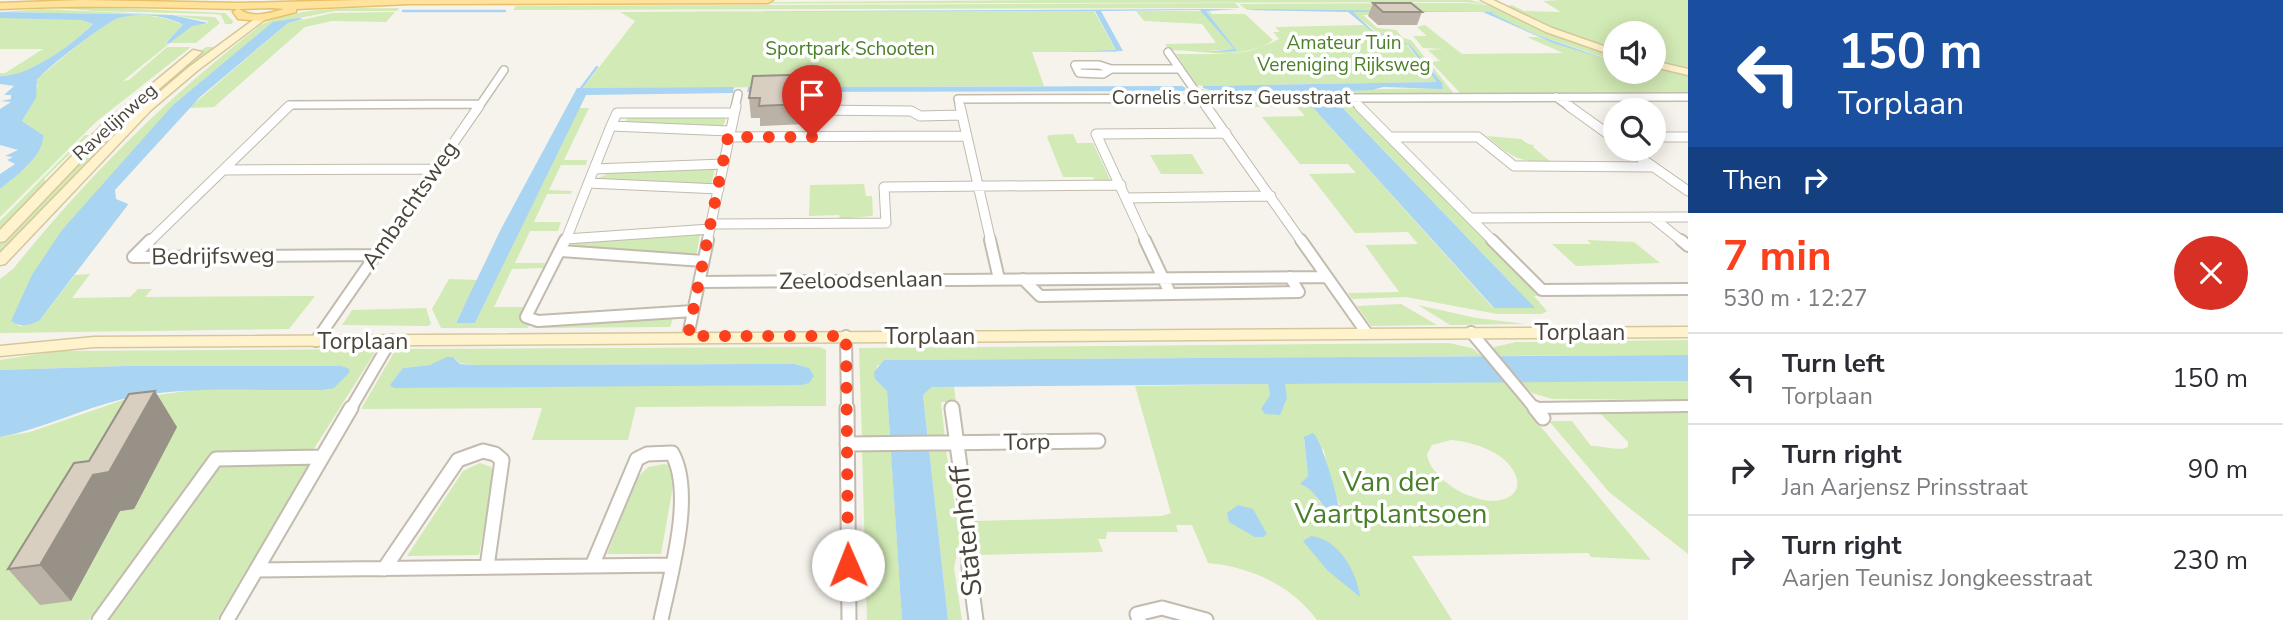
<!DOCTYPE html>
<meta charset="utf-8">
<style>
body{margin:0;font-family:"Nunito Sans",sans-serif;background:#f2f2f3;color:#2b2b33;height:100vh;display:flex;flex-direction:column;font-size:26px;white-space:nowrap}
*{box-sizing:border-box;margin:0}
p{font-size:23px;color:#7c7c81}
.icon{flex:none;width:38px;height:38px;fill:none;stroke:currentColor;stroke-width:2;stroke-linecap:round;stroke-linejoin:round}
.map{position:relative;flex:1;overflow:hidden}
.sheet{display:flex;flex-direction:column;background:#fff;width:595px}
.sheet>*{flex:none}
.guide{background:#1a4fa0;color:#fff;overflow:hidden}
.controls{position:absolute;left:1603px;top:21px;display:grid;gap:14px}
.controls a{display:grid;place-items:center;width:63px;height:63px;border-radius:50%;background:#fff;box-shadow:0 4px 18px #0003;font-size:35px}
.pin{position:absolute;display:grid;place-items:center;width:60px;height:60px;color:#fff;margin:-72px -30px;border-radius:50% 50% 50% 0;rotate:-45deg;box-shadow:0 0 7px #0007}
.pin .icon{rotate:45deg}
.me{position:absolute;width:77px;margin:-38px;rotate:359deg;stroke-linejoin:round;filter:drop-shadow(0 0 5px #0008)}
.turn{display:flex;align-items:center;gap:24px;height:147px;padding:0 35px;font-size:32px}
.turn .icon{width:91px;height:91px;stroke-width:2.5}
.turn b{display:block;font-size:49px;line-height:60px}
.then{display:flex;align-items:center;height:66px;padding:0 35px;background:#0003;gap:14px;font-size:26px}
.round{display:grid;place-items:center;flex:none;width:74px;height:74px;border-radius:37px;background:#f2f2f3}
.overview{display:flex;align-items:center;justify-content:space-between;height:119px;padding:0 35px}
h1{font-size:42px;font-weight:700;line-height:52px;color:#fc3f1d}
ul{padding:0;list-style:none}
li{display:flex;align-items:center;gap:21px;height:91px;padding:0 35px;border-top:2px solid #e1e1e2}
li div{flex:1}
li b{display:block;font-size:26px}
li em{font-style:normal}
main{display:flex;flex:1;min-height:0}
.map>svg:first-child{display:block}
</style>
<main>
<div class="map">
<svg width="1688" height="620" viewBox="0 0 1688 620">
<rect width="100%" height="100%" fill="#f6f3ec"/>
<!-- green -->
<path fill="#d2eab5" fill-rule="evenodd" d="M1044,0h426l19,5 -24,-3 -945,2z
M1560,0h128v68l-34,-8v-27h-39v16l-81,-28 -28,-15 6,-1 12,6 37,1 -18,-11z
M1235,3l5,5 -727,2 3,-4z
M1466,3l28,3 55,27 66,22v6l-81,-27 -44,-21 7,-1 -250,-2 -8,-6z
M53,5l172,8 8,8 -1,3h-7l-4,-9 -7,-1 -120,-3 -45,-4z
M399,8l-2,3h-62l-62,12 -100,82 -154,201 -8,15 9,5 19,-5 36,-46 15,-1 -18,24 58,-1 8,-8h14l-7,8 170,-1 -26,33 -289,4v-54l13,-10c76,-94 153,-171 249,-245 42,-19 92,-15 137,-16z
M42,9l173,8 5,6 -24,20h-26l-47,38 6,-1 38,-33h24l-94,74 -97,96v-28c17,-14 41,-30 43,-54l-21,-14 14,-23 -1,-7 3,-5 -2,-3 3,-6c16,-12 65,-55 80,-59 19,-5 49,-2 65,8l-19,17h5l22,-18 16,-1v-3l-36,-6 -172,-3z
M1209,10l3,4h33l28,26c-29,22 -71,10 -103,10l-5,-6 51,-1 -14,-19 -58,-3 -8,-10h66l32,38 -26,2h29l-31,-40z
M1094,11l23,41h-85l12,34 -461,2 52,-67 -15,-9z
M395,12l-9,10 -54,-1 -27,6 -91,80 -25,1 99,-85 45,-10z
M1352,12h29l4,3h-22l14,13 19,2 7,8 8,2 44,55 -248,1 -11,-8 17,3 113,2 2,-3 115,-2 -33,-43 -4,-1 32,38 -235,4 -6,-1 -21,-31c35,0 71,3 103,-15l-6,-7h7l-5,-5 88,-2 15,8z
M31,17l50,3 12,4c-21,21 -61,52 -93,52v-3h5l38,-24h-43v-31z
M1425,25l37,29 101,-1 -36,-16h10l78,25v10l36,2 8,-2 -5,-1v-5l34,8v19l-227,1 -30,-32 9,-1 -12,-11 16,-1 -21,-1 -10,-12h14l-10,-9z
M206,47h10l-43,33 -61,55 -112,122v-15c63,-71 129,-138 206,-195z
M1246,101h61l186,207 22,-21 -179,-186 16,3 189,192h-7l13,15 -5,3h-45l-91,-17 -54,2 -4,-6 51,-1 -34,-47 53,-1 -10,-12 -53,1 -46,-59 47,-1 -8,-9h-48l-38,-47 43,-1 -8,-9h-46z
M579,108h10l-25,52h23l-1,5h-25l-12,25 23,1 -1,3h-24l-13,28h27l-3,9h-28l-15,32h30l-2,5 -31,1 -18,38h33l-6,12 9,4 -2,5h-87l-9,-19 17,-30 29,1 -22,42 19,1z
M727,115l-5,15 -99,-7 8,-7z
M1073,134l4,9h16l18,39 -15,1 -3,-6h-30l-16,-40 2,-2z
M85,135h4l-45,44 2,5 -46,50v-13z
M1487,136l34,3 7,5 6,1 -1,2 18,15c-33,0 -39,-4 -64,-26z
M1192,154l12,20h-43l-11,-19z
M715,168l-4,18 -114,-5 -1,-2 16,-7z
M864,184l2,12h6l1,19 -2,1 -31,3 -1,-4 -30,1 1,-31z
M700,234l-4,23 -128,-10 6,-6 8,-1z
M1587,240l47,2 26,21 -84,3 -24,-22h39z
M1401,304l36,21 -66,1 -14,-20z
M1418,305l58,13 51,6 -77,1z
M426,308l5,16 -3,2 -86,-1 10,-15z
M674,316l-4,11 -137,1 2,-5z
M1688,340v15l-190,1 -5,-6 1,-3 22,-5z
M1449,343l23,5 10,8 -590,4 -15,6 -2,13 12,11 3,48h-28l-3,-90z
M820,347l6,3v56l-190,1 -8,33h-96l10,-32 -181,1 35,-60zM453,357l7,6 15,2 320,-1 14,4v15l-415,5 9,-20 27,-3z
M377,349l-65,103 -102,3 -121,165h-89v-183l30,-5 93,-32 225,-32 -7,-2h-214l-127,4v-10l57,-9z
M1688,381v19l-136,-1 -20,-6 -12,-11z
M1504,382l147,178 -60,-3 -3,-4 -176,3 40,64h-135c-26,-35 -66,-53 -109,-57l-16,-38h-16l2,7h-71l-1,7h-8l5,13 -126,3 2,-15 -4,-19 187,-5 9,-3 -36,-127 133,-2 2,11 -7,12 2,7 20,-30zM1304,439l20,11 7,36 9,19 -20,-2 -7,-12 -9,-6 4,-9zM1451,440c23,2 59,13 66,39 1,6 0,11 -4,15 -23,21 -83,-11 -86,-40l5,-9z
M954,386l2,16h-15l4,36h-17l-5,-43 9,-8z
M1598,411l90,1v142l-79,-62 -60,-71h23l19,25c12,-1 26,6 37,1v-5z
M862,450h29l11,170h-35z
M929,450h17l14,88 -6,30 8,52h-14z
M480,463l11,4 3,9 -15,79 -72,1 56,-85z
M310,464l-93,156h-111l99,-141 17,-14z
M664,464l9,2 2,9 -14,79h-54l30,-76 11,-11z"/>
<!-- water -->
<path fill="#a9d4f2" d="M1203,9h36l-33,2 31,40 -30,1 27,-3 -34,-39 -99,1 22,40 -58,1 51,-2 -21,-39 -455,1z
M1255,9l242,3 -6,1 43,21 81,28 -62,-19 -70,-31h-130l19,18 38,15 32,38 1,6 -60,-2 -11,3 -71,3 -6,-2h-82l-10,-3v-2l234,-4 -29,-37 -38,-15 -22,-18 -97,-2z
M0,12l172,3 37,8 -17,3 -22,17h-4l17,-18c-16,-10 -45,-12 -64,-7 -10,2 -75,52 -82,62l-1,18 -14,23 21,14c2,20 -28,42 -43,54v-15l15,-10 -8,-4 6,-3 -8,-1 13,-6 -18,-5v-36l11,-7 -10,-1 10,-2v-4h-7l10,-9 -14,-2v-8c31,0 73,-32 93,-52l-12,-4 -81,-2z
M299,18l4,1 -15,4 -88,74 -85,93 1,9 12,5 -1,2 -88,115c-10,4 -18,7 -28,0l21,-46 30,-45 111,-125 100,-83z
M1182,86l4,2 -2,3 -437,1 1,-5z
M734,87l-1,6 -147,2 -111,228h-19l45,-94 76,-141z
M1307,101h29l199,207h-41z
M1688,355v26l-403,3 2,14 -7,17 -15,-1 -4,-5 9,-14 -2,-11 -336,3 -9,8 25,225h-46l-15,-229 -12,-12 -1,-7 10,-12z
M447,357h6l7,7 15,1 320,-1 14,4 5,8 -5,7 -8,2 -407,3 -4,-3 13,-17 27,-3z
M127,366h214l7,2 2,4 -16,16 -12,2c-64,1 -137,-5 -199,9 -42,10 -80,30 -123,38v-67z
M1313,433c9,7 27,71 27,83 -20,-5 -22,-26 -40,-32l8,-8 -4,-39z
M1238,505l15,4 14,25 -4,3h-8l-26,-15 -2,-9z
M1311,536c28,3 46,36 49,61l-33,-27 -24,-29z"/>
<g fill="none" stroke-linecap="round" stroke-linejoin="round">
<!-- stream -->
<path stroke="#a9d4f2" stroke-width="2.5" d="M403,11h102
M579,91l18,-24"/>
<!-- street-far3 casing -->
<g stroke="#c2bbae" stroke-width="10">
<path id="street-far3" d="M1168,52l39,56
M1075,65h24l12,4 -8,5 -24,-1z
M1111,69h69
M1556,97l15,11
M1351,98l10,10
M287,108l3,-3 190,-1
M478,108l26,-38
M735,108l3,-14
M960,108l-2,-9 730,-2"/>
</g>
<!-- street-far2 casing -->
<g stroke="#c2bbae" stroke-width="11">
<path id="street-far2" d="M960,106l31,136
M1206,106l96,136
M1359,106l135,136
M1569,106l46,33
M729,131l-118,-5 6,-13h117
M728,137l238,-1
M812,137l1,-27 98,1 9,5 41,-1
M1390,137h88l36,29 139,1
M1654,137h34
M1628,149l60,42
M594,169l129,-5
M223,170l212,-1
M588,183l131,6
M1127,198l144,-2
M1652,217l31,25
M1472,218l216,-1
M711,224l175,-1 -2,-36 237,-2
M566,239l144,-10
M149,242l140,-136
M385,242l94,-136
M565,242l46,-116
M707,242l29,-136
M1146,242l-50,-108 130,-1"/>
</g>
<!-- street-far1 casing -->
<g stroke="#c2bbae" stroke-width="14">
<path id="street-far1" d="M150,240l-17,17 242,-2
M565,240l-39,77 12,4 155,-10
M990,240l9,39
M1145,240l25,53
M1301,240l65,92
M1492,240l50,50 146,-1
M1681,240l7,6
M561,251l142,10
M1023,279l17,17 259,-4 -9,-15
M700,282l627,-5
M1471,332l65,78
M688,336l20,-96
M846,336l1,74
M316,341l70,-101
M952,407v3
M1535,408l153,-2
M350,410l41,-70"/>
</g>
<!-- street casing -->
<g stroke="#c2bbae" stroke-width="17">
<path id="street" d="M847,408l2,212
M952,408l18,131 -1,28 7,53
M1535,408l8,10
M847,444l251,-3
M592,566l45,-107 10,-5 25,-1c23,41 -2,123 -11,167
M384,569l74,-109 25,-9 12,3 7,6 -15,107
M256,570l415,-5
M99,620l117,-161 106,-2
M227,620l124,-212
M1139,620l-2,-6 25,-6 44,12"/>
</g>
<!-- secondary casing -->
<g stroke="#d6c79b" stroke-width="3">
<path id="secondary" d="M1481,0h12l59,28 63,22v6l-69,-24z
M260,15l8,2 -71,54 -46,39 -146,154 -5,1v-12l143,-147 46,-39z
M193,50l9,2 -93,80 -104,109 -5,1v-12l101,-104z
M1654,61l34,8v6l-34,-8z
M1688,327v10l-1594,10 -94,9v-10l94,-9z"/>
</g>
<!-- primary casing -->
<g stroke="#e6c16a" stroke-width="3">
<path id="primary" d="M82,0l158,3 119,-3h414l-5,3 -359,1 -113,5v3l-35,9 -23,-2 -5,-7 4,-3c-79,-2 -158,-4 -237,0v-6zM273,8l11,1c-15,4 -31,10 -45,0z"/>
</g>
<!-- street-far3 -->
<use href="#street-far3" stroke="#fff" stroke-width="7"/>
<!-- street-far2 -->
<use href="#street-far2" stroke="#fff" stroke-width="9"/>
<!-- street-far1 -->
<use href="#street-far1" stroke="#fff" stroke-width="10"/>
<!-- street -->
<use href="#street" stroke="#fff" stroke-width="13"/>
<!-- secondary -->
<use href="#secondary" fill="#fff3cd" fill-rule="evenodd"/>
<!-- primary -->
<use href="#primary" fill="#ffe39c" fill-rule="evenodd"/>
</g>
<!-- wall -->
<path fill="#bab2a6" d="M1373,3l49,9 -5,13h-39l-10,-9z
M790,80h17l1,20 -3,24 -45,2v-8h-9l-2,-20z
M177,427l-43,82 -14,2 -49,90 -31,4 -32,-36 81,-108z"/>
<!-- shaded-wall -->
<path fill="#979187" d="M807,80l1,20 -3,24v-20z
M155,391l22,36 -43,82 -14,2 -49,90 -31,-36 53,-90z"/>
<!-- building -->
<path fill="#d8cfc1" stroke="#979187" stroke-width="2" d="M1373,3h38l11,9h-39z
M790,75v5h17l-2,24 -46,2 1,-8h-11l4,-22z
M155,391l-46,81 -16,3 -53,90 -32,4 66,-106 15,-2 40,-67z"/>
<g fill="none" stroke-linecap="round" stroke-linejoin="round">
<!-- route -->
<path stroke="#fc3f1d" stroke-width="12" stroke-dasharray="0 21.6" d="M812,137h-84l-40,199h158l2,229"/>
</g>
<g text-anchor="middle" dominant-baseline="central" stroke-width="7" stroke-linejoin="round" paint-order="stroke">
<!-- far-park labels -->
<g font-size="19" fill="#4a7f2a" stroke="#fff">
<text x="1344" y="43">Amateur Tuin<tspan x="1344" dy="22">Vereniging Rijksweg</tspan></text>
<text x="850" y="49">Sportpark Schooten</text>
</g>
<!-- far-street labels -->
<g font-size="19" fill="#4b4439" stroke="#fff">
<text x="1231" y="98">Cornelis Gerritsz Geusstraat</text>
<text transform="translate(115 122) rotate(-42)">Ravelijnweg</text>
</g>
<!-- street labels -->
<g font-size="23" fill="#4b4439" stroke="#fff">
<text transform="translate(410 205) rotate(-55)">Ambachtsweg</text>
<text transform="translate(213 256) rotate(-1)">Bedrijfsweg</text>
<text transform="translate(861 280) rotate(-1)">Zeeloodsenlaan</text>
<text x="1580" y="332">Torplaan</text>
<text x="930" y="336">Torplaan</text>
<text x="363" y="341">Torplaan</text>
<text transform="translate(1027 442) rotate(-1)">Torp</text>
</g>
<!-- near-park labels -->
<g font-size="28" fill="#4a7f2a" stroke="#fff">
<text x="1391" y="482">Van der<tspan x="1391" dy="32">Vaartplantsoen</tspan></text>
</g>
<!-- near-street labels -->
<g font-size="28" fill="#4b4439" stroke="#fff">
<text transform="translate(966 531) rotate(-96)">Statenhoff</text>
</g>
</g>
</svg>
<div class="controls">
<a><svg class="icon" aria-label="sound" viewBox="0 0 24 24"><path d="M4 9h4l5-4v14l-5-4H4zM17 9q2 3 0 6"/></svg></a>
<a><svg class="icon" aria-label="search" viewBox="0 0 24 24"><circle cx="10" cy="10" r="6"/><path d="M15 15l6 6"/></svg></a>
</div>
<div class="pin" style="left:812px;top:137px;background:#d93025"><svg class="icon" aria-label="arrive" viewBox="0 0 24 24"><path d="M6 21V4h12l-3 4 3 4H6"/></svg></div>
<svg class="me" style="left:848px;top:565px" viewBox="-20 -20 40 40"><circle r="19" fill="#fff"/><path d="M0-13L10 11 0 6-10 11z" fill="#fc3f1d"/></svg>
</div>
<section class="sheet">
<div class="guide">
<div class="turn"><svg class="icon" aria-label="left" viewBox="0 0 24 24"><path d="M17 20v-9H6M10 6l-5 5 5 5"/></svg><div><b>150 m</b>Torplaan</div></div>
<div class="then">Then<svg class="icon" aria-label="right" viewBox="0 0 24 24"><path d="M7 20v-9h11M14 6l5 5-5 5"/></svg></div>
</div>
<div class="overview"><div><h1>7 min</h1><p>530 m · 12:27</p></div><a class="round" style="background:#d93025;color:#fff"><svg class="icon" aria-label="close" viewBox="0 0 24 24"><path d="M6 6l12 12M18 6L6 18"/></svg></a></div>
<ul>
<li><svg class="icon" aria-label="left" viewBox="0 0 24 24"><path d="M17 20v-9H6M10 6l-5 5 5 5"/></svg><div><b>Turn left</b><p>Torplaan</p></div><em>150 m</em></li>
<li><svg class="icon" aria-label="right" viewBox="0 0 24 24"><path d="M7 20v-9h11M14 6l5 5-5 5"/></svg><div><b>Turn right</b><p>Jan Aarjensz Prinsstraat</p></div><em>90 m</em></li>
<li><svg class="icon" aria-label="right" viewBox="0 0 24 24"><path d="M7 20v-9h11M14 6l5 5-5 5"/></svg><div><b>Turn right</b><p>Aarjen Teunisz Jongkeesstraat</p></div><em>230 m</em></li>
</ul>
</section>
</main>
